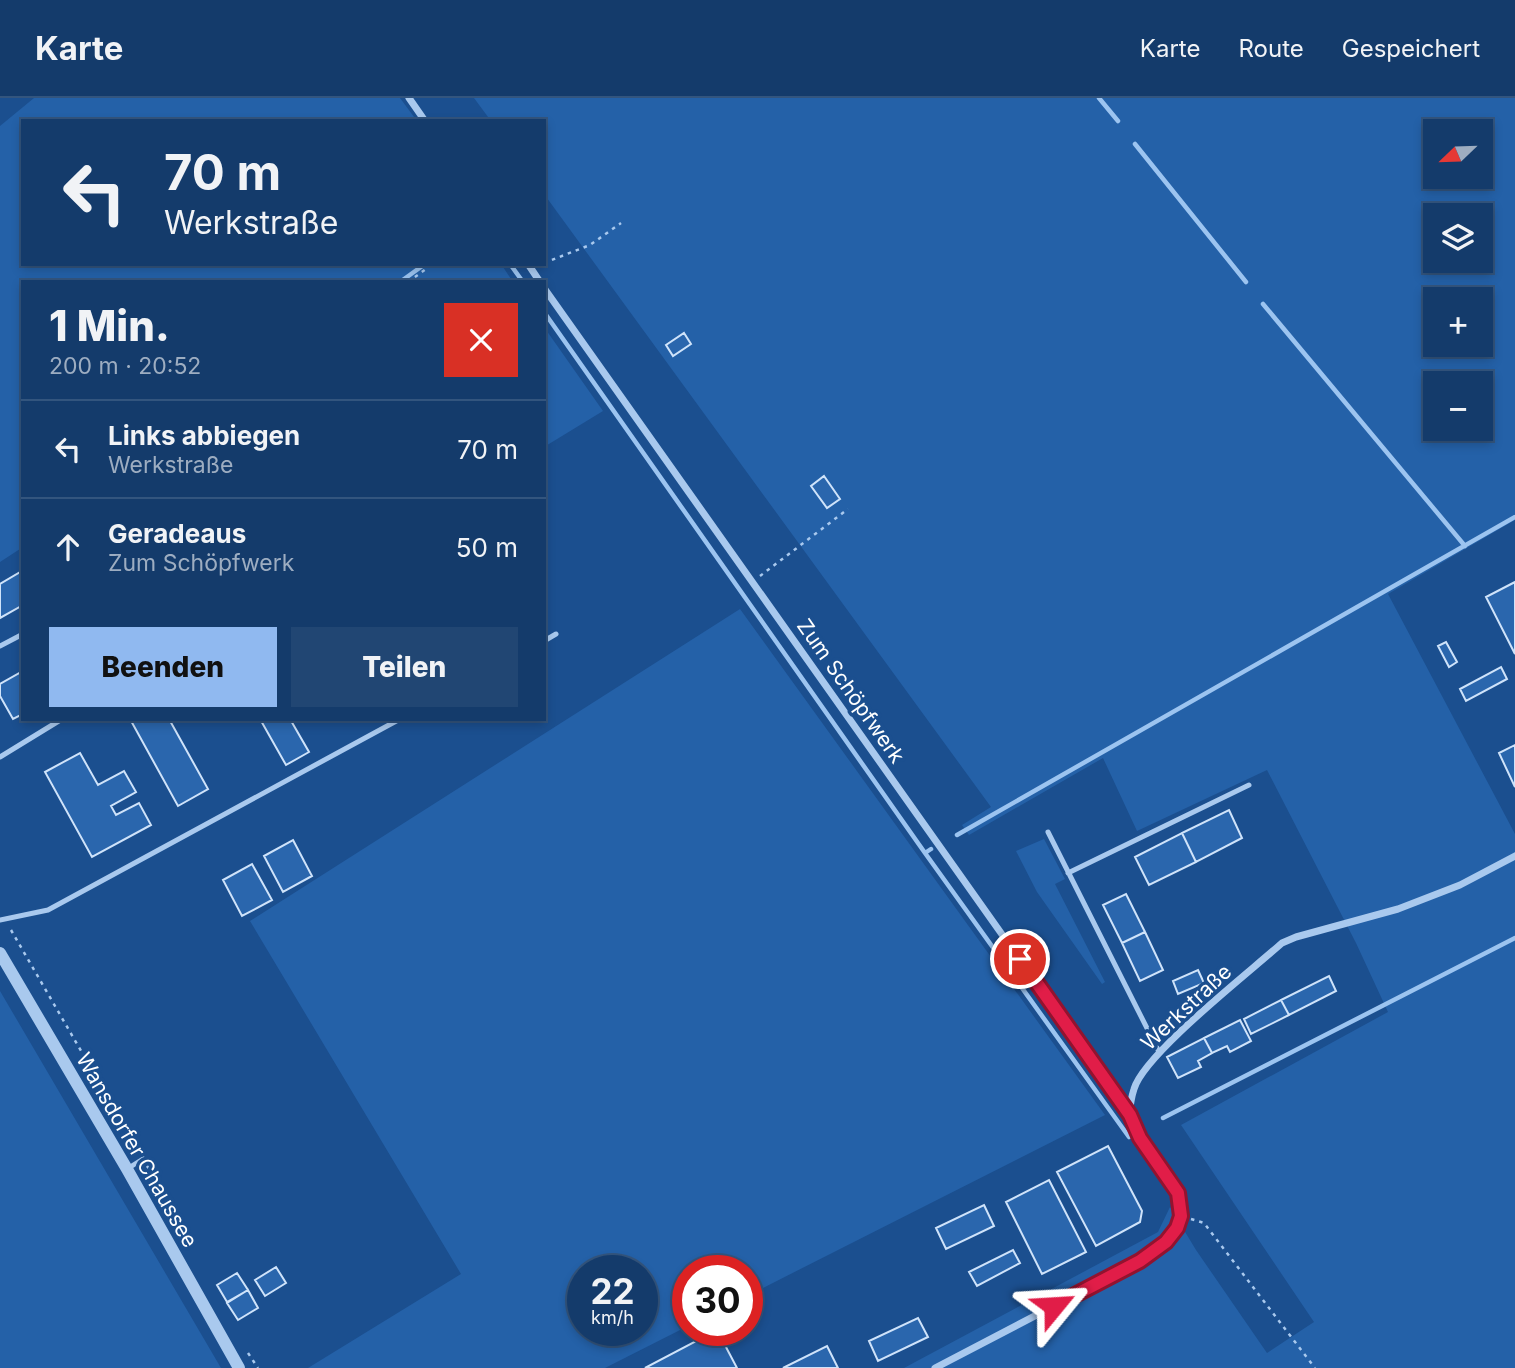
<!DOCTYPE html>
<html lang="de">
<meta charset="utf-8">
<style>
body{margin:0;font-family:Inter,sans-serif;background:#214673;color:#f1f3f6;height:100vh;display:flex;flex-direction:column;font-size:26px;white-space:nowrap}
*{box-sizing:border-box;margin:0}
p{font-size:23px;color:#9dadc1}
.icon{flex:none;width:38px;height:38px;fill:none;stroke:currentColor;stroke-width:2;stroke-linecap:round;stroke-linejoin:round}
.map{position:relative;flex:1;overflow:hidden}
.side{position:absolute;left:21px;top:182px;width:525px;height:441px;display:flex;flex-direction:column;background:#143b6b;border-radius:0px;box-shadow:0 4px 10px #0003,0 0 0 2px #33557e}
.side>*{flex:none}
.banner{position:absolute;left:21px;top:21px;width:525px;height:147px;border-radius:0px;box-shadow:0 4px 10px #0003,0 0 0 2px #33557e;background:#143b6b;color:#f1f3f6;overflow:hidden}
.needle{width:46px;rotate:247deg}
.tools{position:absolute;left:1423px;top:21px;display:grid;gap:14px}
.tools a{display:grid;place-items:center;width:70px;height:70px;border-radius:0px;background:#143b6b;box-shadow:0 4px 10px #0003,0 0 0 2px #33557e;font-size:35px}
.speed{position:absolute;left:567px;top:1157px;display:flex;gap:14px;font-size:35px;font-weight:700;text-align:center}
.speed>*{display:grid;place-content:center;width:91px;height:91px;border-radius:50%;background:#143b6b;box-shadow:0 4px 10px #0003,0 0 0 2px #33557e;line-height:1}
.speed small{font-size:18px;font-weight:400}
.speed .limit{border:10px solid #d22;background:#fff;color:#111}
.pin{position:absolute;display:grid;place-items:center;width:60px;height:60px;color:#fff;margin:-30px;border:4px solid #fff;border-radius:50%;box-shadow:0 2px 7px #0007}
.me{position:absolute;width:77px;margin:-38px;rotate:63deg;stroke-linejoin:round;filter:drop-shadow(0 0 5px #0008)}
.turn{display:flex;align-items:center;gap:24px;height:147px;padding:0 28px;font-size:32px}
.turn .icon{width:91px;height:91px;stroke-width:2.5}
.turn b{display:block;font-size:49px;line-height:60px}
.round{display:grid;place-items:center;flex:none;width:74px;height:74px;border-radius:0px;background:#214673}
.head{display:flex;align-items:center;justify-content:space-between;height:119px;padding:0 28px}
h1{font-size:42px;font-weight:800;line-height:52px}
.primary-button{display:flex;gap:14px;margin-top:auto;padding:14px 28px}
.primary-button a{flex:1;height:80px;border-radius:0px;background:#90b9f0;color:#111;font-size:28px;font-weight:800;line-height:80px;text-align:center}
.primary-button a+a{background:#214673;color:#f1f3f6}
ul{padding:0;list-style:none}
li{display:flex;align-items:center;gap:21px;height:98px;padding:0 28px;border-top:2px solid #33557e}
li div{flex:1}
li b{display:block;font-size:26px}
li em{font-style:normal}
header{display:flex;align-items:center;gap:42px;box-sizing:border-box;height:98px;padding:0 35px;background:#143b6b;border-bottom:2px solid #33557e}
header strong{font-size:33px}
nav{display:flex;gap:38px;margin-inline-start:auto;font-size:24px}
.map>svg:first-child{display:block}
</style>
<header>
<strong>Karte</strong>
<nav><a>Karte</a><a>Route</a><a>Gespeichert</a></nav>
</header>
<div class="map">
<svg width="1515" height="1270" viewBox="0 0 1515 1270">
<rect width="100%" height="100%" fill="#1b4f8f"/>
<!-- green -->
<path fill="#2461a8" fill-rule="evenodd" d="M34,0h366l17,23h-394v143h478l12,18h-490v265l-23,15v-436z
M474,0h1041v422l-127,74 127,240v534h-611l254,-136 12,-25 26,43 71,103 47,-31 -133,-197 207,-113 -32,-69 -89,-173 -130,61 -34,-73 -134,77 -7,-10 29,-18 -447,-613v-73h-53zM1435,33h45v46h-45zM1435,117h45v46h-45zM1435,201h45v46h-45zM1435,285h45v46h-45z
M544,229l59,84 -59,36z
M740,511l365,506 -358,181v-26h-59v56l-83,42h-297l153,-94 -211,-353zM642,1172v60h-59v-60z
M1044,741l21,40 -10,5 50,98 -3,2 -65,-92 -21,-41z
M0,893l221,377h-221z"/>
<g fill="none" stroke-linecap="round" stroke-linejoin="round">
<!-- stream -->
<path stroke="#9cc4f0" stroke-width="4.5" d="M1099,0l19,23
M1135,46l111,138
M510,166l13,18
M400,184l25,-18
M1263,206l202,242
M544,214l381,541 6,-4
M957,737l558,-318
M925,755l204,284
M1163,1020l352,-180"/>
</g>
<!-- building -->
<path fill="#2a66ad" stroke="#cfe3fa" stroke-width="2" d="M684,235l7,11 -18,12 -7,-11z
M824,378l16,23 -13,9 -16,-22z
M22,473l1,34 -23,13v-34z
M1515,484v72l-29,-57z
M1446,544l11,20 -8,5 -11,-21z
M1501,569l6,12 -41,22 -6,-12z
M23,573v43l-10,5 -13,-23v-12z
M130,621h39l39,70 -30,17z
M260,621h30l19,33 -23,13z
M1515,647v42l-16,-34z
M80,655l18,32 26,-14 12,21 -25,14 5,9 23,-12 12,22 -59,32 -47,-85z
M1229,712l13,28 -46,24 -14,-29z
M1182,735l14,29 -47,23 -14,-28z
M293,742l19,36 -29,16 -19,-36z
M252,766l20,36 -30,16 -19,-36z
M1126,796l19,38 -23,11 -19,-38z
M1145,834l18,38 -23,11 -18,-38z
M1198,872l6,13 -26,11 -5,-13z
M1329,878l7,15 -47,24 -8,-15z
M1281,902l8,15 -38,19 -7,-15z
M1240,922l11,21 -21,11 -3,-6 -15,7 -8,-15z
M1204,940l8,15 -14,8 3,6 -23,11 -11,-21z
M1108,1048l34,65 -2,11 -44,24 -39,-74z
M1049,1082l37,72 -44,22 -36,-72z
M984,1107l10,21 -48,23 -10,-21z
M1013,1152l7,13 -43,23 -8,-14z
M276,1169l10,16 -21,13 -10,-16z
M237,1175l11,17 -21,12 -10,-17z
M248,1192l10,18 -20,12 -11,-17z
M918,1220l10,19 -50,24 -9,-20z
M717,1232l20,38h-92z
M827,1248l11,22h-55z"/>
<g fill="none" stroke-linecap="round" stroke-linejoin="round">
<!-- path -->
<path stroke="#a9c9ee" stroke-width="2.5" stroke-dasharray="3.5 5" stroke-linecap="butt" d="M544,165l46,-18 31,-22
M408,184l25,-18
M760,478l88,-67
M11,832l128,221
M147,1068l25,38 8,28
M1191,1121l13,4 111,145
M248,1255l10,15"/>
<!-- service -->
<path stroke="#a9c9ee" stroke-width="5" d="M544,543l12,-7
M0,548l23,-12
M0,659l62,-38
M1048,734l111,220
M1068,775l181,-88
M0,822l48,-10 352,-191
M127,1071l16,-10"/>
<!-- minor -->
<path stroke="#a9c9ee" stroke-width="7" d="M409,0l16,23
M528,166l12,18
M544,190l586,827
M935,1270l205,-107c13,-9 28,-18 36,-32 23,-37 -39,-78 -46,-114 -1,-6 2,-20 4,-26 10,-35 117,-118 148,-146l14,-6 102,-28 62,-24 55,-29"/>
<!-- tertiary -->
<path stroke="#a9c9ee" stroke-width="12" d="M0,855l127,216 112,199"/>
</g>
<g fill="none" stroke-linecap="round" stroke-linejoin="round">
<!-- route casing -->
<g stroke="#92132f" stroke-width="18">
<path id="route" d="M1020,861l110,156 10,23 38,55 3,23 -4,12 -11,14 -26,19 -86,45"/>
</g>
<!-- route -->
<use href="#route" stroke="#e11d48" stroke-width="12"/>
</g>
<g text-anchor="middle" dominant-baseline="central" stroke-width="7" stroke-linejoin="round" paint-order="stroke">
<!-- street labels -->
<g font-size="21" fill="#fff" stroke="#1b4f8f">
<text transform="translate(851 593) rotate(55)">Zum Schöpfwerk</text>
<text transform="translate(1186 909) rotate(-43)">Werkstraße</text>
<text transform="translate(137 1052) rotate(60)">Wansdorfer Chaussee</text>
</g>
</g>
</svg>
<div class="tools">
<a><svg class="needle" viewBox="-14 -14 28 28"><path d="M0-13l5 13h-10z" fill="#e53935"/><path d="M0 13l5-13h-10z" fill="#9dadc1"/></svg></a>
<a><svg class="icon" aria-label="layers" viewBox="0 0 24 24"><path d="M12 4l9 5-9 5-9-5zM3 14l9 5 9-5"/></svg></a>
<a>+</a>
<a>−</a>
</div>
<div class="speed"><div>22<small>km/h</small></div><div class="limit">30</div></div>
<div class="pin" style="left:1020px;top:861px;background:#d93025"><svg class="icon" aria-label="arrive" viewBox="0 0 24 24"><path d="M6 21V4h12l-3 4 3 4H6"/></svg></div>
<svg class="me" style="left:1054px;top:1208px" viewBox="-20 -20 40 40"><path d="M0-17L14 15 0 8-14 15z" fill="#e11d48" stroke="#fff" stroke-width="4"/></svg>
<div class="banner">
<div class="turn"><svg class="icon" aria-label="left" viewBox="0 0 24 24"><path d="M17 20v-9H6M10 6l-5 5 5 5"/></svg><div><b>70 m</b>Werkstraße</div></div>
</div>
<section class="side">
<div class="head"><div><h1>1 Min.</h1><p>200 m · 20:52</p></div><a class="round" style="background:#d93025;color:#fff"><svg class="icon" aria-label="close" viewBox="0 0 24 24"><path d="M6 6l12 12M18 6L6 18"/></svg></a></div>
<ul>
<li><svg class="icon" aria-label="left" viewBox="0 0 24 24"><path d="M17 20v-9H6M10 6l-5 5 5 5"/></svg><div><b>Links abbiegen</b><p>Werkstraße</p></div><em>70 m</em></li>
<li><svg class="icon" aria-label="ahead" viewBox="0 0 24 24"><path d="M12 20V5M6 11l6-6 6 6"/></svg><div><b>Geradeaus</b><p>Zum Schöpfwerk</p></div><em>50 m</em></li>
</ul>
<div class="primary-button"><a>Beenden</a><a>Teilen</a></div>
</section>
</div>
